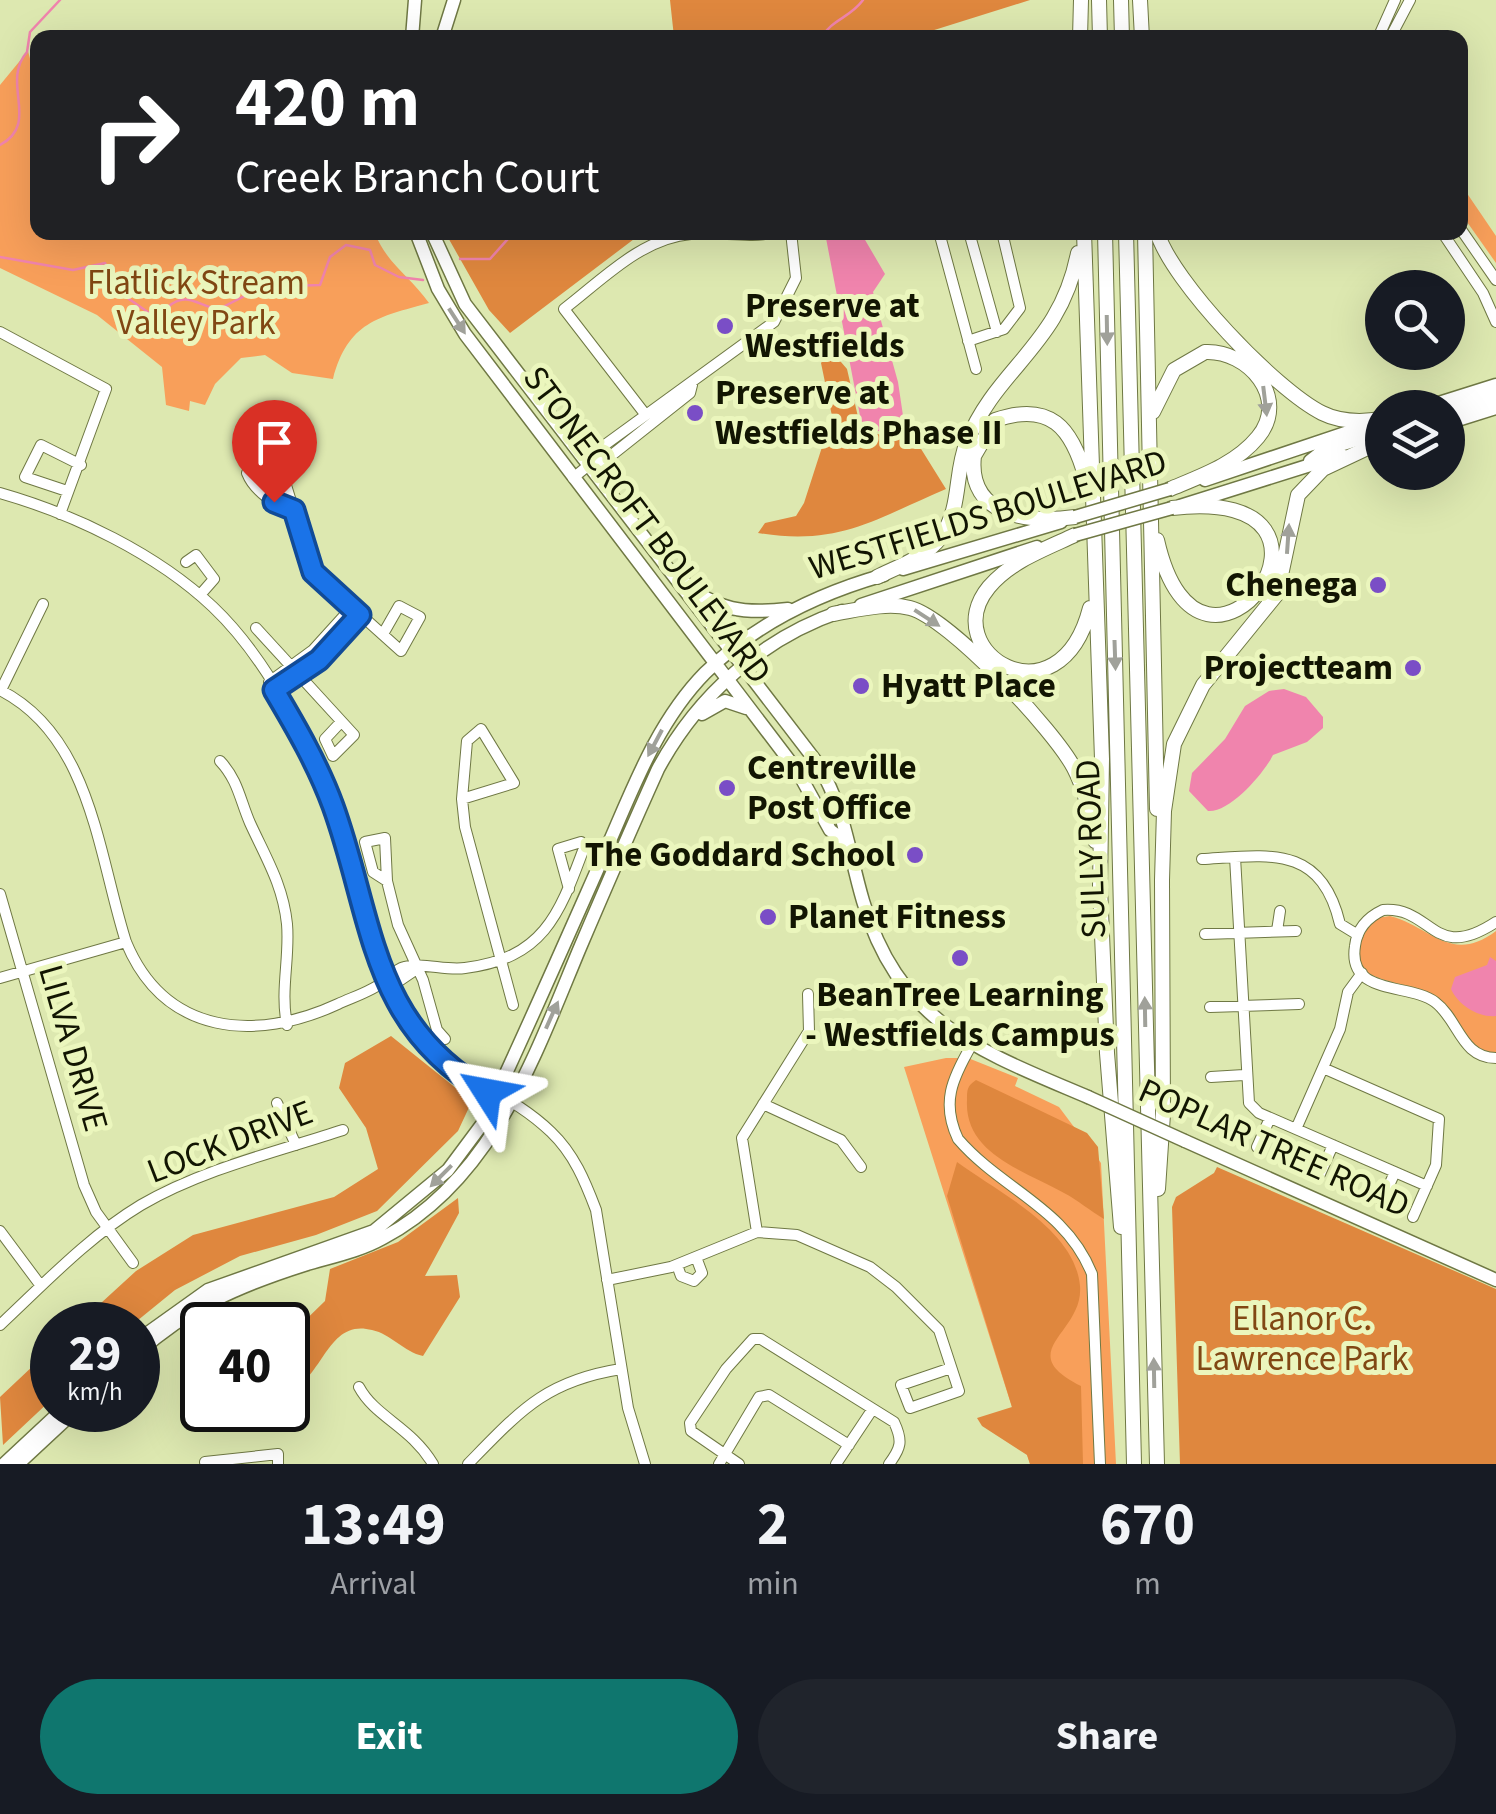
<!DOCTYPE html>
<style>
body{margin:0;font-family:"Source Sans 3",sans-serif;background:#20242c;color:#f1f3f6;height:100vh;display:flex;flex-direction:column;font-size:38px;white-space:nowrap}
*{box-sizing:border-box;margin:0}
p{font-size:32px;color:#9ea1a6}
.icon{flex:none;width:55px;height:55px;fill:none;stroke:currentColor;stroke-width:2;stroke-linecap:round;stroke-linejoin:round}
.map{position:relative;height:1464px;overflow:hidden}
.drawer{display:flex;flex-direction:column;background:#171b24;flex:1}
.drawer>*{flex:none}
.top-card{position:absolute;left:30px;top:30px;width:1438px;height:210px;border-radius:20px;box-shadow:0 10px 40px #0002;background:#202124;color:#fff;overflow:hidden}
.controls{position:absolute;left:1365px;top:270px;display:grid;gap:20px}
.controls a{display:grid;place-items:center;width:100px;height:100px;border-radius:50%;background:#171b24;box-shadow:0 10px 40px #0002;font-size:50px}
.speed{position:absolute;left:30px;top:1302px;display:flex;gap:20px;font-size:50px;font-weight:700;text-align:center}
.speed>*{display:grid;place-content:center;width:130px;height:130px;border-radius:50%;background:#171b24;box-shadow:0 10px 40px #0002;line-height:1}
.speed small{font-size:25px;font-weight:400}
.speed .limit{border:5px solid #111;border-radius:15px;background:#fff;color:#111}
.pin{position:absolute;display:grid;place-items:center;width:85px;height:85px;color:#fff;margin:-102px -42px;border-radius:50% 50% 50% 0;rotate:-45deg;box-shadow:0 0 10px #0007}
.pin .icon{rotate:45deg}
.me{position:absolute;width:110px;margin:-55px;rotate:304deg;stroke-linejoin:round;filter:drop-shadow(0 0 8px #0008)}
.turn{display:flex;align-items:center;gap:35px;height:210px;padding:0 40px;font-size:45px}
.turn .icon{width:130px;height:130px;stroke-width:2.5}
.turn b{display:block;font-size:70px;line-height:85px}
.eta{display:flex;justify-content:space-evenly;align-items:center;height:170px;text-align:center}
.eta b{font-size:60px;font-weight:700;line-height:70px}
.primary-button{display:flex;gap:20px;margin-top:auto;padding:20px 40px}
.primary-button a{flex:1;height:115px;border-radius:60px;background:#0f766e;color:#fff;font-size:40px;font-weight:700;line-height:115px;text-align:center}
.primary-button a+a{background:#20242c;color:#f1f3f6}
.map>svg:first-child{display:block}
</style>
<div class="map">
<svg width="1496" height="1464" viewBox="0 0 1496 1464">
<rect width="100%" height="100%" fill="#dde8b0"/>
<!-- green -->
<path fill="#f89f5a" d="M28,51l10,38v143l337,1c11,30 35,43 54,70 -51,14 -81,19 -96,76l-41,-6 -27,-18 -24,3 -26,26 -10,21 -15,-4 -1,10 -23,-6 -4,-38 -65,-52 -97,-47v-183z
M1460,183l36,53v27l-36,-51z
M1390,916c40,10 61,49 106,15v122c-34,-3 -35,-38 -59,-56 -28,-20 -121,-10 -61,-79z
M946,1058h22l50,20 -3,8 44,21 42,56 15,301h-86l-126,-397z"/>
<!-- forest -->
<path fill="#df873e" d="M670,0h360l-118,37h-238z
M642,233l-132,100 -21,-23 -43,-76z
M827,355h8l12,14 14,61 57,14 28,45c-73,31 -107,57 -188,44l7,-10 31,-7 8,-13 28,-87 -11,-53z
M391,1036l81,65 -14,30 -81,80 -61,24 -76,21 -65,34 -43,35h-55l59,-54 57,-36 141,-38 44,-28 -12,-41 -27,-40 6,-25z
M976,1080l111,53 11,14 6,72c-14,-8 -26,-19 -40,-26 -39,-22 -100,-39 -97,-93 0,-10 0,-14 9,-20z
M957,1162c42,31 118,67 123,124 4,48 -69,65 1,100l2,78h-53l-3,-9 -45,-29 -5,-8 35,-11 -65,-211z
M1217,1167l279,122v175h-316l-8,-257 4,-10 38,-24z
M458,1198l1,15 -34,63 32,-1 3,22 -37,59c-19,-4 -32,-22 -51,-26 -45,-12 -48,48 -84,62v-55l37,-36 5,-32 68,-27z
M52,1348v51l-49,46 -3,-48z"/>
<!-- water -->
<path fill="#f084ad" d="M825,233h36l24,41 -12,18 25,90 7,47c-17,3 -32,6 -44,-8z
M1284,689l22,8 17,20v11l-16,14 -34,13c-9,18 -43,58 -65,56l-19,-20 3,-18 33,-34 20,-33 24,-15z
M1490,957l6,4v55c-17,2 -38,-11 -45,-27l4,-12 32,-12z"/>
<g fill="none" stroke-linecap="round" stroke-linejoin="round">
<!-- stream -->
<path stroke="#f084ad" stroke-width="2.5" d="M821,38c11,-19 29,-20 42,-38
M0,145c41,-22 0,-62 27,-93l3,-20 30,-32
M0,257l73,13 32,-7 14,29 33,23 5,18 10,-7 1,-19c19,-17 31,0 51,2l43,-22 58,-2 10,-28 16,-12 24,5 5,15 24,12 24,3
M460,259h30l24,-27"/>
<!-- minor casing -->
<g stroke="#6f7844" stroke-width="12">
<path id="minor" d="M1378,38l17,-38
M1390,38l20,-38
M1460,228l36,52
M939,232l37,137
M969,232l28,100
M1442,232l41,61 13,29
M0,332l106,57 -46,125
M968,341l36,-12 16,-21 -18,-76
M275,407l-17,42 22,17 33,106 88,79 19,-34 -21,-11 -16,28
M645,414l-81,-105c37,-28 77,-71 127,-75 29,-3 57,5 86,-2
M258,449l-11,24c7,18 29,33 47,38
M595,460l8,2 87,-69 2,-8
M573,478l22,-18v-8l179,-130 22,-44 -5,-46
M67,491l-42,-14 16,-32 40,20
M0,493c74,21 157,61 213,114 56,53 105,149 127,222 19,62 27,132 63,187 45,66 98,68 148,116 23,22 34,49 45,78l32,198 17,56
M186,562l10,-7 18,24 -14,16
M256,628l98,107 -21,21 -8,-17 15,-16
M269,682l44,-32 39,-43
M0,690c91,46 98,164 126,252 39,94 130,100 212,62 15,-7 35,-13 48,-24 6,-5 10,-11 18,-13 18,-5 42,4 61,1 79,-10 94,-53 119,-120l-3,-6 -23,7 11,40
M1,690l42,-86
M274,690l45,-30 42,-45
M220,761c18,19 20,39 30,62 16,35 33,62 37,101 3,34 -7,66 0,101
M462,799l52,-16 -33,-54 -14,12 -5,58 3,28 48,178
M1235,857l14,246 10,10 168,73
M1202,859c67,-4 119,-15 138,65l18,11
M387,881l-14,-9 -8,-30 20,-4 2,43 11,44 25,55 14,50 8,9
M0,894l84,291 12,27 37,51
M1496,922c-64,42 -63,-16 -113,-12 -15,7 -26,19 -28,36 -8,50 55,37 80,56 24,18 26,56 61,56
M1277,931l3,-20
M1205,934l91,-3
M0,978l126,-36
M386,982l13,-1 19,-13
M1210,1007l89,-3
M971,1046c-19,33 -30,57 -13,93 44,51 108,69 134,135l8,190
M1323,1068l116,51 -3,46 -23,52
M1211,1077l33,-2
M277,1103l19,42
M763,1104l78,36 20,27
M1296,1129l44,-100 8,-37 14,-19
M1257,1147l13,-29
M1320,1174l13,-29
M1382,1201l13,-29
M0,1231l41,55
M757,1232l-15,-94 67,-107 -1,-37
M677,1265l4,11 13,5 8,-8 -6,-16
M607,1280l64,-13 86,-35 40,3 73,32 26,20 43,43 20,61 -49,17 -9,-23 50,-17
M0,1325c45,-42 88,-88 141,-120 62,-36 135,-53 202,-75
M359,1387c16,30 52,40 74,77
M205,1462l73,-8v10
M468,1464c52,-53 77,-83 153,-95
M719,1464l40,-67 10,-2 80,50
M739,1464l-48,-33 -1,-8 36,-54 27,-30h8l133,83c9,19 7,26 -5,42
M836,1464l36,-54"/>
</g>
<!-- major casing -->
<g stroke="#6f7844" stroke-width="15">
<path id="major" d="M412,38l3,-38
M442,38l12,-38
M416,232l22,57 27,45 333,438 32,58 17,13
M432,232l33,72 353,460c28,48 30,86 45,137 36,123 117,150 225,196
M1423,408l73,-23
M1448,412l48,-15
M1448,423l48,-15
M1310,461l14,-11 58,-18
M1205,480l170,-57
M1180,506l162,-51
M903,569l158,-47
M683,581c33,30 62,33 105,28
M861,605l176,-58
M702,714l23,-13 21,7
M1185,1141l311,139
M138,1340l70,-50 166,-59 74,-61 35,-47c41,-87 80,-176 119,-264 29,-65 53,-135 103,-186 50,-49 112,-79 179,-98
M138,1353c49,-45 103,-68 166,-88 26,-8 54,-13 79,-27 109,-58 151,-180 196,-288 26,-61 52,-121 79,-181 40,-74 104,-131 184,-158
M4,1464l58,-54
M18,1464l58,-54"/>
</g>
<!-- highway casing -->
<g stroke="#6f7844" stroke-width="16">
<path id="highway" d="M1099,0l1,38
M1121,0l1,38
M1140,0l2,38
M1080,38l1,-38
M1084,232l18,527 -2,128 7,166 14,174
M1105,232l29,1232
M1126,232l31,1232
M1145,232l12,577
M1157,232c15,50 119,158 165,181 18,9 41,9 60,6
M1153,412l21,-42 31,-18c43,-2 85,46 53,85 -22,27 -57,39 -88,52
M1075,517c-45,6 -108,0 -101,-61l21,-36c55,-19 77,7 91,59
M1075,535c-30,14 -64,26 -86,52 -54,65 70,141 101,21
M1157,540c44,196 226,-57 15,-32
M877,577c22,-11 48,-19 64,-40 21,-30 13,-63 26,-95 30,-75 93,-96 111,-189
M833,614c24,-4 53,-12 77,-6 39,10 144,122 164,160 12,23 16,48 21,73
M1158,1189l5,-75 -1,-234 2,-69 10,-67 29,-59 74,-91 21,-99 25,-26 53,-25"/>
</g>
<!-- minor -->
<use href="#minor" stroke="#fff" stroke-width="10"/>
<!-- major -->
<use href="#major" stroke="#fff" stroke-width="12"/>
<!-- highway -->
<use href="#highway" stroke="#fff" stroke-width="14"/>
<!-- major-bridge casing -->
<g stroke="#6f7844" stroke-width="15" stroke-linecap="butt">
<path id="major-bridge" d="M1075,517l95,-28
M1075,535l97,-27
M1088,1097l97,44"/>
</g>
<!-- major-bridge -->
<use href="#major-bridge" stroke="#fff" stroke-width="12"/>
</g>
<!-- one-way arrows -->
<defs><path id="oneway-solid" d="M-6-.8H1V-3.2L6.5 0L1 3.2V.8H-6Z" transform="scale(2.5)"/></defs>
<g fill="#a0a19a">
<use href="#oneway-solid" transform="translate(457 321) rotate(57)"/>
<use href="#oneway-solid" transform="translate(1107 330) rotate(89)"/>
<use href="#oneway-solid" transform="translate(1265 401) rotate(83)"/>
<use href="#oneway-solid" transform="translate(1288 539) rotate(-86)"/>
<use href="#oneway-solid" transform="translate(927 618) rotate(33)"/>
<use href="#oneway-solid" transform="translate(1115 655) rotate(88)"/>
<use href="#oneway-solid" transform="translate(655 743) rotate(118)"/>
<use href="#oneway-solid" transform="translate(1145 1012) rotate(-91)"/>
<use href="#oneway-solid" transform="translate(552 1015) rotate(-66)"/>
<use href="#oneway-solid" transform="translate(441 1176) rotate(135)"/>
<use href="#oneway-solid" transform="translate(1154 1373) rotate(-91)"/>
</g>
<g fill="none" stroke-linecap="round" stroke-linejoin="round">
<!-- route casing -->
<g stroke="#114b97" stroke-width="25">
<path id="route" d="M274,502l20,8 19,62 47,43 -41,45 -45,30c22,37 44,75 59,116 41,113 36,218 154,286"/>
</g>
<!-- route -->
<use href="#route" stroke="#1a73e8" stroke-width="18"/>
</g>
<!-- markers -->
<g fill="#7a4ec6" stroke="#ebf6bd" stroke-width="4">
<circle cx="725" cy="326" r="10"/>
<circle cx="695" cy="413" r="10"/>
<circle cx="1378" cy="585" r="10"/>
<circle cx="1413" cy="668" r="10"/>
<circle cx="861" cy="686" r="10"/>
<circle cx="727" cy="788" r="10"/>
<circle cx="915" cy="855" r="10"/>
<circle cx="768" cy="917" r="10"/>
<circle cx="960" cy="958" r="10"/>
</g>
<g text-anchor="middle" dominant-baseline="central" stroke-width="10" stroke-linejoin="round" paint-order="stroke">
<!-- park labels -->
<g font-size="35" fill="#814713" stroke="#ebf6bd">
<text x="196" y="283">Flatlick Stream<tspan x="196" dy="40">Valley Park</tspan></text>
<text x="1302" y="1319">Ellanor C.<tspan x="1302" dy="40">Lawrence Park</tspan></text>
</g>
<!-- poi labels -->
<g font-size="35" font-weight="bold" fill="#121502" stroke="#ebf6bd" text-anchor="start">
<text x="745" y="306">Preserve at<tspan x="745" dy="40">Westfields</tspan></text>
<text x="715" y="393">Preserve at<tspan x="715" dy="40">Westfields Phase II</tspan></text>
<text x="1358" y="585" text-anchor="end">Chenega</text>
<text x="1393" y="668" text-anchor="end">Projectteam</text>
<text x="881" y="686">Hyatt Place</text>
<text x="747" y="768">Centreville<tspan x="747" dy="40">Post Office</tspan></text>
<text x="895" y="855" text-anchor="end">The Goddard School</text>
<text x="788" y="917">Planet Fitness</text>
<text x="960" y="995" text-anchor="middle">BeanTree Learning<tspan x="960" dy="40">- Westfields Campus</tspan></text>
</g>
<!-- street labels -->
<g font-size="35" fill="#121502" stroke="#ebf6bd">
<text transform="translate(988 515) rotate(-17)">WESTFIELDS BOULEVARD</text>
<text transform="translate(647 525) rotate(53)">STONECROFT BOULEVARD</text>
<text transform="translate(1091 849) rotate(-92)">SULLY ROAD</text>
<text transform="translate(73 1048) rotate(74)">LILVA DRIVE</text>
<text transform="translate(230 1142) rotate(-21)">LOCK DRIVE</text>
<text transform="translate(1274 1148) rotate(24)">POPLAR TREE ROAD</text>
</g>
</g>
</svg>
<div class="controls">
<a><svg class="icon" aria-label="search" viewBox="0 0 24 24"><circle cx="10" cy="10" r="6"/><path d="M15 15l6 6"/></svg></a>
<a><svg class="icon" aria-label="layers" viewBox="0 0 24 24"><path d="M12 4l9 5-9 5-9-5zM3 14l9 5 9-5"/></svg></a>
</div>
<div class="speed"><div>29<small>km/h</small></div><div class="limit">40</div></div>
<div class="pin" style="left:274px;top:502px;background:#d93025"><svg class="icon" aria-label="arrive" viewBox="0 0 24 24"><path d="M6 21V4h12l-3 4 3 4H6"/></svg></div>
<svg class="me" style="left:487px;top:1092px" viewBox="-20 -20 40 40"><path d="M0-17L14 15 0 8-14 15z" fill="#1a73e8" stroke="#fff" stroke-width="4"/></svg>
<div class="top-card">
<div class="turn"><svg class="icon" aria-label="right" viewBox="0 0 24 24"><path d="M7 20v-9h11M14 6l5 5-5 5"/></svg><div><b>420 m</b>Creek Branch Court</div></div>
</div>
</div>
<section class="drawer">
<div class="eta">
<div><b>13:49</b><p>Arrival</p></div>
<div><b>2</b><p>min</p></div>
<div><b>670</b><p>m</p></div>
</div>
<div class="primary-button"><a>Exit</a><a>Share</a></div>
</section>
